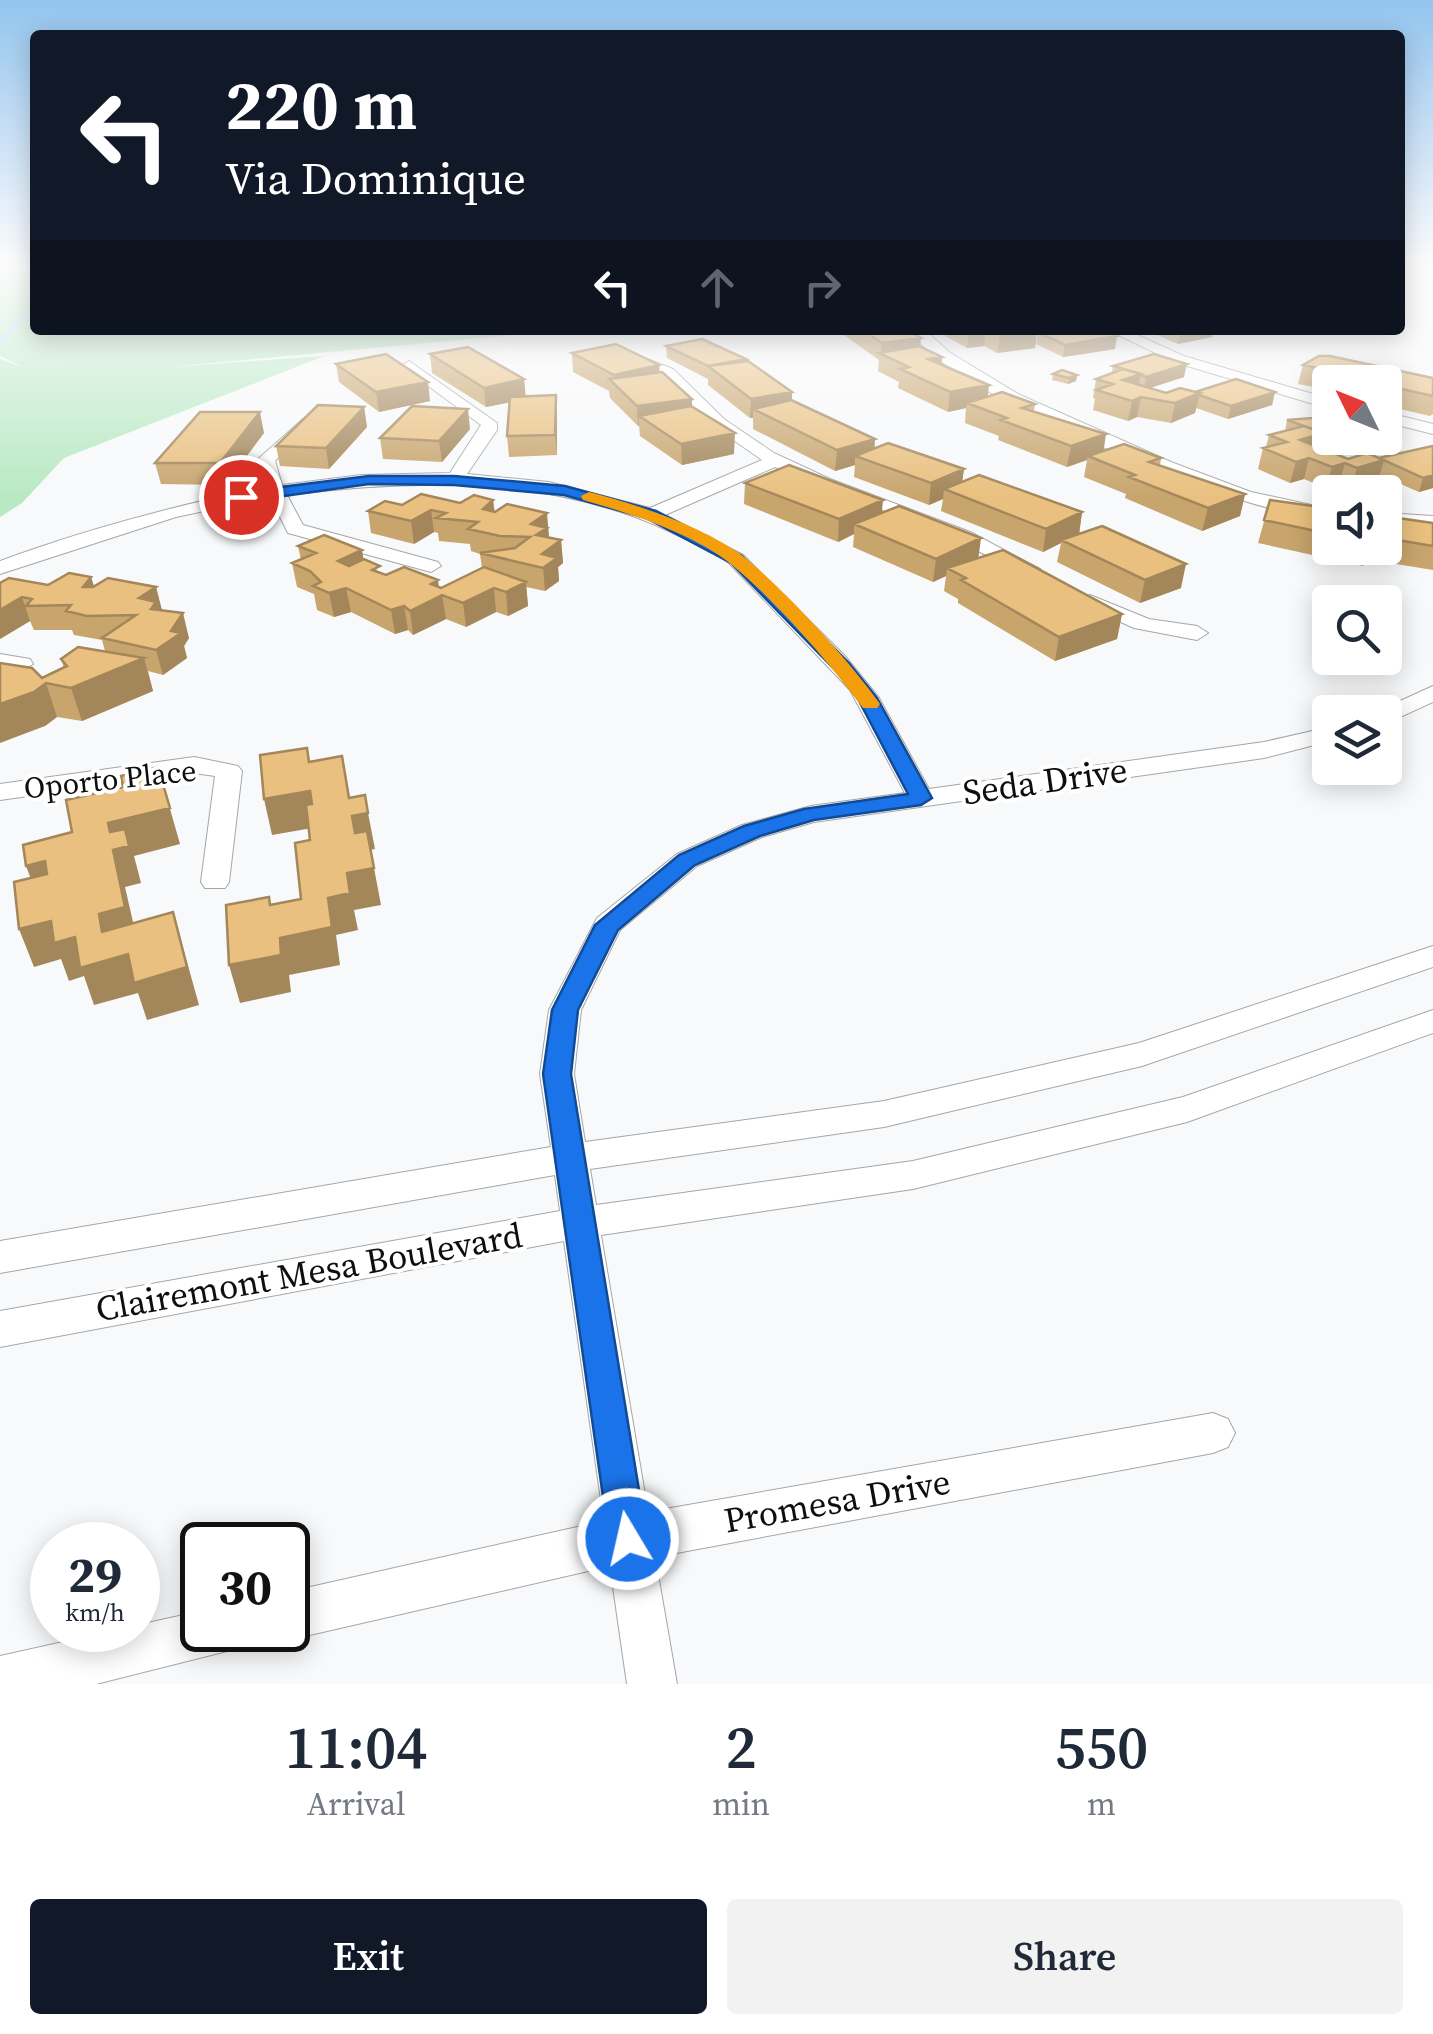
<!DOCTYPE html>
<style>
body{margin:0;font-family:"Source Serif 4",serif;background:#f2f2f3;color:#1f2937;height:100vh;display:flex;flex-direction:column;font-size:38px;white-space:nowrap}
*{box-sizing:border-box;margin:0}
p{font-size:32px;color:#747a83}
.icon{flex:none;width:55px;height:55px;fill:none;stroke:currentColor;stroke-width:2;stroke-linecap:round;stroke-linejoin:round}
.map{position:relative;height:1684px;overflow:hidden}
.side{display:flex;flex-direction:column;background:#fff;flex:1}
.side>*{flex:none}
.banner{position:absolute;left:30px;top:30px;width:1375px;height:305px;border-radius:10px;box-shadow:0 5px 25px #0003;background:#111827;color:#fff;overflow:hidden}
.needle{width:65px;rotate:313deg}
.tools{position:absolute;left:1312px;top:365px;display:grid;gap:20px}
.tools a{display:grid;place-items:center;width:90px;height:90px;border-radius:10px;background:#fff;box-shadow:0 5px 25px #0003;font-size:50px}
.speed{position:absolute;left:30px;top:1522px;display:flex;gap:20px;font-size:50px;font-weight:700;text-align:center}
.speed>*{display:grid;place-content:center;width:130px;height:130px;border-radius:50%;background:#fff;box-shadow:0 5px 25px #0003;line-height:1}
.speed small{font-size:25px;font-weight:400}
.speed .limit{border:5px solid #111;border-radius:15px;background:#fff;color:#111}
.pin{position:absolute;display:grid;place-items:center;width:85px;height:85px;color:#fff;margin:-42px;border:5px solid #fff;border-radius:50%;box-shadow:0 2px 10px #0007}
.me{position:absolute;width:110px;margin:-55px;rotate:351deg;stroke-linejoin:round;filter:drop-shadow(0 0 8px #0008)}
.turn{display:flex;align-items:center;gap:35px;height:210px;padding:0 30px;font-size:45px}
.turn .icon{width:130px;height:130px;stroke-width:2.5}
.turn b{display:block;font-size:70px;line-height:85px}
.lanes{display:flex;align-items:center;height:95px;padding:0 30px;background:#0003;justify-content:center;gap:50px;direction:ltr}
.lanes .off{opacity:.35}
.eta{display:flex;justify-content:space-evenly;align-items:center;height:170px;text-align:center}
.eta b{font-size:60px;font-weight:600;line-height:70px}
.primary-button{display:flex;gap:20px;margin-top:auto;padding:20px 30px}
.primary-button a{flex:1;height:115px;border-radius:10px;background:#111827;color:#fff;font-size:40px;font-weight:600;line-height:115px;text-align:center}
.primary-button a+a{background:#f2f2f3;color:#1f2937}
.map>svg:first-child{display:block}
</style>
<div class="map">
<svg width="1433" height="1684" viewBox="0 0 1433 1684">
<rect width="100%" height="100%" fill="#f8f9fa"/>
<!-- green -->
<path fill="#b8e9c3" d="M7,263h28v67h531l-397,37 155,-11 -260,102 -42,45 -22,14v-158l23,8 -23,-11v-89z"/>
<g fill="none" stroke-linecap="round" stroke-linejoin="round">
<!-- stream -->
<path stroke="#b3dbf7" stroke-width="4" d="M0,343l19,-22 16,-10"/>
<!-- minor casing -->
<g stroke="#a5a6a7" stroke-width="2">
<path id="minor" d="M911,330h14l24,22 69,42 153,68 80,30 79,17v12c-30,-5 -60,-12 -89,-21 -65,-20 -303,-114 -330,-170z
M1108,330h18l58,26 146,43v10l-156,-47z
M627,351l46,18 51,50 50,34 56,26 140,53 70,37 -3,4h-14l-78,-38 -170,-68 -110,48 78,40 102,101 34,42 50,91 335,-47 66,-15v14l-66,17 -450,64 -52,15 -65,29 -77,64 -39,80 -7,64 11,68 299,-41 255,-58 294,-97v21l-291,99 -258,61 -294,42 6,36 317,-44 270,-64 250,-87v23l-246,89 -274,67 -312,46 47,277 565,-99 15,6 7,14 -7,14 -15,6 -558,104 22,127h-50l-17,-118 -322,74 -18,-10h18v-38l316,-71 -40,-280 -564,106v-36l560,-100 -5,-36 -555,98v-32l551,-94 -11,-73 9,-64 48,-92 80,-64 65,-29 69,-19 94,-13 -55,-103 -121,-127c-18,-14 -40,-22 -60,-32 -121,-56 -253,-52 -382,-36l16,30 135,37 3,4 -10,6 -143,-39 -18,-36 -94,20 -176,57v-13c87,-32 174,-55 265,-74l-8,-27 46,-41 8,5 -36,37 7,24 79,-10 89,-2 31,-48 -77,-57 -2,-3 7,-4 88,62v7l-30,44 82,8 101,26 112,-48 -50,-35 -50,-49 -40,-18 -2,-3z
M1385,412l48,12v10l-48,-12z
M1385,513l48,3v12l-48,-3z
M1090,595l59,24 48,7 11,7 -11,7 -63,-12 -51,-23 -4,-4z
M0,654l30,5 3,5 -11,7 -22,-3z
M1433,686v16l-48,22v-12h-9z
M194,757l44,9 4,5 -13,111 -4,6h-20l-4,-6 14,-106 -21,-3 -194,27v-16z
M202,1611v19h48l-7,17 -147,37h-96v-28l117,-26h21v-5z"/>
</g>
<!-- minor -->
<use href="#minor" fill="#fff" fill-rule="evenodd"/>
</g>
<!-- wall -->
<path fill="#c8a56d" d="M837,330h71l12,16 22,11v8l46,32 47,7 -1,8 69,39 58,7 -1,8 85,28 -5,22 -38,15 -77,-33 1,-4 -42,-17 3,-17 -20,7 -69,-27 1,-4 -34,-13 1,-15 -18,4 -50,-24 1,-6 -21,-11 1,-11z
M946,330h91l-2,18 -38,5 -13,-7 -17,2 -22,-12z
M1156,330h58l-2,7 -34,7 -23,-10z
M1038,332l77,17 -52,8 -27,-13z
M666,346l80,15 46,39 83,48 89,21 -2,13 120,30 -3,22 102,54 -41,15 -83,-41 4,-19 -18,9 -102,-41 2,-12 -14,6 -75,-28 1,-12 -20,6 -82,-42v-11h-3l-42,-33v-6l-41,-21z
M572,353l87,12 1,7 74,82 -52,11 -42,-29 -1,-10h-1l-28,-28 -1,-7 -36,-19z
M430,354l94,25 1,17 31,-1 1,60 -48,2 -2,-21 3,-34 -24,5 -54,-34z
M336,364l94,37 -51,11 -40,-30z
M1303,365l130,13v36l-3,2 -43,-10 1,-4 -3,-1v-19h-55v8l-32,-6z
M1113,366l71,11 -35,11 17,5 109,-1 -3,13 -44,14 -32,-11 -1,5 -24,10 -34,-6 -9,4 -35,-11 2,-11 -2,-1 3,-19 16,-6z
M1053,374l24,1 -1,6 -8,3 -16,-4z
M364,407l3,20 -38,42 -49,-3 -4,-20z
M1287,420l43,18h45v2l-45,12 18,7 32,-1 52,-12 1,42 -14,4 -39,-17 -2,6 -28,8 -11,-4 -13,3 -22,-9 -14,4 -32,-14 5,-21 3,-1 3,-12 16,-4z
M470,429l-28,33 -59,-3 -3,-21z
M264,433l-39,52 -64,-1 -6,-21z
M745,483l137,30 96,45 144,56 -5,25 -62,22 -97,-58v-4l-14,-8 2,-15 -13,6 -80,-35 1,-13 -16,8 -94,-38z
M493,500l2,12 54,24 -2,1 14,3 2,23 -5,4 1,14 -14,10 -19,-4 2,19 -20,10 -12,-4 -30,15 -20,-8 -33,16 -5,-5 -13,4 -44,-22 -17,5 -17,-7 -3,-16 -17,-7 -5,-24 9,-3 -3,-14 66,14 18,14 59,14 41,-20 -2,-14 -9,-3 -1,-7 -31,-3 -1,-8 -4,-1 -20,12 -43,-11 -3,-22 34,-6 58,-2z
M1270,500l60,15v33h55v-25l4,1 2,-7 42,6v47l-68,-11 -2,7 -105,-23z
M91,577l3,9 62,1 6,23 27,28 -5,8 3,12 -24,17 -15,-4 5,20 -71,30 -25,-4 -12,9 -3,-48 22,-10 -3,-9 44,-8 -3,-11 -28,-5 -2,-5h-38l-4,-9 -30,18v-56l48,2z"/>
<!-- shaded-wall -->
<path fill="#a38659" d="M969,330h17l-2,16 -17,2z
M1037,330l-2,18 -38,5 3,-18z
M1181,330h33l-2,7 -34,7z
M1117,336l-2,13 -52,8 2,-12z
M921,338l-2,19 -38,-4 1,-10z
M942,357l-2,18 -12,-16z
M1187,364l-3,13 -40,13 2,-13z
M659,365l1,19h-46v-9z
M1141,374l-4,19 -14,-13z
M1077,375l-1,6 -8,3 1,-6z
M524,379l2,20 -40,8 -2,-19z
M428,382l2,19 -51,11 -3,-20z
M989,385l-2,19 -20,-1 -1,5 -18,4 2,-20z
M792,392v20l-39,-3v9h-3l1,-19z
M1275,392l-3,13 -44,14 3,-13z
M1200,393l-5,20 -24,10 4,-20z
M556,395l1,20v40l-2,-20z
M1141,397l-4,20 -9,4 4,-20z
M692,399v19l-53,-2v10h-1l-1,-20z
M364,407l3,20 -38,42 -3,-21z
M468,409l2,20 -28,33 -3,-21z
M260,412l4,21 -39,52 -5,-22z
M735,433l-1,21 -52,11 -1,-21z
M1324,433l-6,21 -18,-14z
M1106,434l-3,21 -15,1 -1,4 -20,7 4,-21z
M1332,438h43v2l-47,12z
M875,439l-1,21 -19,-4v9l-20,6 2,-21z
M1309,458l-5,21 -14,4 6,-21z
M1384,460l-6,21 -28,8 7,-21z
M1345,463l-6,22 -13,3 6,-21z
M964,469l-3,21 -17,-1 -1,10 -14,6 2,-22z
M1433,475v13l-14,4 4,-14z
M1245,494l-5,22 -38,15 6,-23z
M493,500l2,22 -12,-13z
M883,500l-2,22 -27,2v10l-16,8 1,-23z
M431,510l3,22 -20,12 -3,-23z
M1082,512l-3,23 -18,5v3l-18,9 3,-23z
M547,513l2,23 -2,1 14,3 2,23 -5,4 1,14 -14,10 -3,-36 -11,-31z
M981,538l-3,23 -31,7 -1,8 -13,6 3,-23z
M362,550l4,24 -28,-13z
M1186,564l-5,24 -41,15 5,-23z
M91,577l7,23 -15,-13z
M438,580l2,16 2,-1 4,24 -33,16 -3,-24 21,-27z
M526,582l2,24 -20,10 -2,-24z
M156,587l6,24 1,15 -24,-28z
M346,588l5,24 -17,5 -5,-24z
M494,588l2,24 -30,15 -3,-24z
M22,597l8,24 -30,18v-29z
M404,606l4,24 -13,4 -4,-24z
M183,613l6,25 -5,8 3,12 -24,17 -7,-25z
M1122,614l-5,25 -62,22 4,-24z
M144,658l9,33 -71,30 -11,-33z
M46,683l11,34 -12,9 -45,17v-39z
M158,767l22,77 -46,12 7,27 -16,4 13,57 35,-32 26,93 -52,15 -9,-27 -44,12 -10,-29 -15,5 -8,-22 -27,8 -15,-38 32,-8 51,11 -3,-18 14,-64 -5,-27z
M310,791l8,36 -46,8 -8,-36z
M368,813l7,36 -16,3 -7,-36z
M45,861l13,37 -18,5 -14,-37z
M374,868l7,37 -27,5 4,20 -22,5 4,30 -51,10 2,17 -51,11 -11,-38 99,-67 19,-25z"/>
<!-- building -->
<path fill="#e9c07f" stroke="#a38659" stroke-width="2.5" d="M863,330h45l13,8 -39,5z
M990,330h46l-36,5z
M1049,330h54l14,6 -52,9 -27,-13z
M702,339l44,20 -38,7 -42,-20z
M616,344l43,21 -45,10 -42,-22z
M919,346l23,11 -14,2 61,26 -39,7 -50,-23 9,-2 -30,-14z
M468,347l56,32 -40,9 -54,-34z
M386,354l42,28 -52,10 -40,-28z
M1154,354l33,10 -41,13 -7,-3h2l-28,-8z
M1319,356h11l103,22v18l-40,-9 5,-4 -95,-18z
M748,361l44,31 -41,7 -43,-33z
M1123,369l18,5 -18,6 43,13 14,-5 20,5 -25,10 -34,-6 -9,4 -36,-11 17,-6 -17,-5z
M1062,370l15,5 -8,3 -16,-4z
M662,372l30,27 -55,7 -28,-27z
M1236,379l39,13 -44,14 -32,-11 1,-2 -5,-1z
M1002,392l33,12 -13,4 84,26 -35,12 -70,-26 6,-2 -40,-15z
M556,395l-1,40 -48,1 3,-39z
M791,400l84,39 -38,11 -84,-41z
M318,405l46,2 -38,41 -50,-2z
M412,406l56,3 -29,32 -59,-3z
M691,406l44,27 -54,11 -42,-28z
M200,412h60l-40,51h-65z
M1330,413v24l-8,-3 2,-1 -37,-13 25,-2z
M1304,426l20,7 -24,7 48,19 19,-6 17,7 -27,8 -12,-5 -13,4 -23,-9 -13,4 -33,-14 24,-6 -18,-7z
M888,443l76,26 -33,14 -76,-27z
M1124,444l37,14 -12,4 96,32 -37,14 -79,-31 6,-2 -47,-19z
M1432,446l1,1v28l-10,3 -44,-20z
M789,465l94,35 -44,19 -94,-36z
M979,475l103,37 -36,17 -102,-40z
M421,494l39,9 14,-8 19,5 -10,9 12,3 12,-8 40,9 -16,11 16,4 -11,7 25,5 -19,14 15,4 -14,10 -63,-15 35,-5 15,-11 -30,-1 -32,-7 10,-7 -42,-4 10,-5 -15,-3 -20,11 -43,-10 17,-10 17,4z
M1270,500l50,7 -2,6 12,2v19l-66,-14z
M899,506l82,32 -45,21 -82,-35z
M1391,517l42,6v23l-48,-8v-15l6,1z
M1102,526l84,38 -41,16 -84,-40z
M324,535l38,15 -24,11 11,5 15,-7 16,7 -8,4 14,5 18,-8 34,13 -7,4 10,4 43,-21 42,15 -20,10 -12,-4 -31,15 -21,-8 -32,16 -6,-5 -13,4 -45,-22 -17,5 -16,-7 8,-4 -11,-11 -18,-8 24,-10 -18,-7z
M1003,550l119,64 -63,23 -98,-57 5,-2 -19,-10z
M69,573l22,4 -8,10h10l15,-9 48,9 -17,11 17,4 -5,7 32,4 -12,18 10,2 -25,17 -54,-12 34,-23 -49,1 -21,-5 5,-6 -45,1 6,-7 -10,-2 -22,13v-27l9,-5 39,7z
M78,647l66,11 -73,30 -25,-5 -12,9 -34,12v-41l32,5 10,10 25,-12 -6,-7z
M307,748l2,14 33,-6 7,42 16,-3 3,18 -16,3 3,17 12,-2 7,37 -27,5 3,20 -22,5 4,29 -52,11 1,17 -52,10 -3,-60 43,-8 1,8 31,-6 -6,-56 15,-3 -4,-35 6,-1 -2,-13 -46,8 -4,-44z
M158,767l12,41 -62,15 2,9 15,-3 4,17 -16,4 12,57 -26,7 3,18 71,-20 14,55 -53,16 -6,-29 -48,14 -5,-31 -21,6 -3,-22 -32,8 -5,-47 33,-8 -2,-13 -19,5 -3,-21 49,-13 -6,-32 57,-13 -2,-11z"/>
<!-- sky -->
<linearGradient id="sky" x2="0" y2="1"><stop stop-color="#93c4ee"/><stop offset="0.53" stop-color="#fcfcfd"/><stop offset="1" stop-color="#fcfcfd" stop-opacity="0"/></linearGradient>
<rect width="1433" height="498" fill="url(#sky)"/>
<!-- route -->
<path fill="#1a73e8" stroke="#114b97" stroke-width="2.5" d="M369,476h85l111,10 91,25 86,45 107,107 28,35 55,100 -11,7 -107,15 -54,16 -65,29 -77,65 -40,80 -7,64 76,465 -6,13 -13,6 -14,-6 -5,-13 -66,-465 9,-64 43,-85 84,-70 65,-29 60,-17 104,-15 -50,-95 -22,-28 -105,-108 -85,-45 -82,-23 -110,-10 -85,-1 -128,18 -8,-5 8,-5z"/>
<!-- slow -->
<path fill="#f59e0b" d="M589,492c47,12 116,35 155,65 44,36 103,101 136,147l-3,4h-14c-33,-45 -88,-108 -131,-143 -37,-31 -103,-52 -149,-65l-2,-4z"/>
<g text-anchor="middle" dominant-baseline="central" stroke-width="8" stroke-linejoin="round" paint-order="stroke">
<!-- street labels -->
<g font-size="30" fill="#0e0e0e" stroke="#fff">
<text transform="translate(110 779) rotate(-6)">Oporto Place</text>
</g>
<!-- near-street labels -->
<g font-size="35" fill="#0e0e0e" stroke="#fff">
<text transform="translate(1045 781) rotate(-8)">Seda Drive</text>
<text transform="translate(309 1272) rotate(-10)">Clairemont Mesa Boulevard</text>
<text transform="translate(837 1501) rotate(-10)">Promesa Drive</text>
</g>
</g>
</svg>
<div class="tools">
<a><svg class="needle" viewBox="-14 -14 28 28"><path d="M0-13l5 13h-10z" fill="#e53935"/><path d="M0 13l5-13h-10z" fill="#747a83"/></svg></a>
<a><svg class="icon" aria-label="sound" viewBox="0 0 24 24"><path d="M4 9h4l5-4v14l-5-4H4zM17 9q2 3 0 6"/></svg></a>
<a><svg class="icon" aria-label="search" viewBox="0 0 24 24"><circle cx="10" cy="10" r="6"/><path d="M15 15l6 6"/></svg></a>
<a><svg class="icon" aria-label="layers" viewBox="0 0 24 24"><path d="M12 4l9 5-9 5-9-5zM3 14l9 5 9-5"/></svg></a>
</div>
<div class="speed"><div>29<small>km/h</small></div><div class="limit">30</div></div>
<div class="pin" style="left:241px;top:497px;background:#d93025"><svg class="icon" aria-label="arrive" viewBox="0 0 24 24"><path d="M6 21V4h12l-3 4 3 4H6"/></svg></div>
<svg class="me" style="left:628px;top:1539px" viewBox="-20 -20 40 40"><circle r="17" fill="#1a73e8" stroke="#fff" stroke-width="3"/><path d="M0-11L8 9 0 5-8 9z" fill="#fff"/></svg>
<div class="banner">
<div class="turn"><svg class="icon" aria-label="left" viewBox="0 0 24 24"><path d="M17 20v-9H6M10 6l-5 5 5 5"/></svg><div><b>220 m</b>Via Dominique</div></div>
<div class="lanes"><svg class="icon" aria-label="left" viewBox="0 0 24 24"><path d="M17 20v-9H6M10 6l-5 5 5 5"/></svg><svg class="icon off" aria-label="ahead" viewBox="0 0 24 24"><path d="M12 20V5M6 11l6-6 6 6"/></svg><svg class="icon off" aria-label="right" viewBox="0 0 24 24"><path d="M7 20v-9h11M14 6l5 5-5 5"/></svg></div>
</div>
</div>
<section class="side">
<div class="eta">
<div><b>11:04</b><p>Arrival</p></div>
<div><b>2</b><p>min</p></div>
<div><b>550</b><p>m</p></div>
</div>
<div class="primary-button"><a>Exit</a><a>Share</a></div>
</section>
